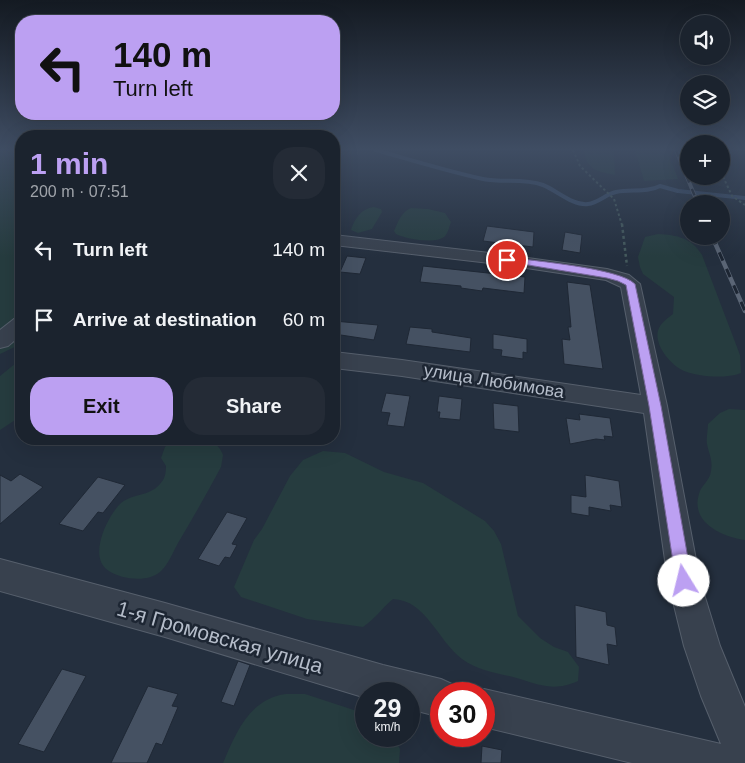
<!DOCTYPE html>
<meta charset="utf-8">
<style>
body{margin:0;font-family:Helvetica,sans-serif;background:#242b36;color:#f1f3f6;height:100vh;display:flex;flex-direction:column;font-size:19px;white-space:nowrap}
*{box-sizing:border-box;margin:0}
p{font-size:16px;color:#a0a4aa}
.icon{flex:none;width:28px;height:28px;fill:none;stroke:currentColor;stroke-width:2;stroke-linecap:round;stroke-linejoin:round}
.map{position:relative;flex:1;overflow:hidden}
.details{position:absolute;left:15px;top:130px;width:325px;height:315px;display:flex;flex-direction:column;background:#1b232e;border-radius:20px;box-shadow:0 5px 20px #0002,0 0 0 1px #39404a}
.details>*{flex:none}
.hud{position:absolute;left:15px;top:15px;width:325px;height:105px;border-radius:20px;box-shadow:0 5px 20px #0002,0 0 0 1px #39404a;background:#bca0f2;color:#111;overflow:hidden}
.tools{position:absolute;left:680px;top:15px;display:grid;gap:10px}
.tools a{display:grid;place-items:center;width:50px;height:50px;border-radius:50%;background:#1b232e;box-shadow:0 5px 20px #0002,0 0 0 1px #39404a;font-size:25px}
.speed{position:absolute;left:355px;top:682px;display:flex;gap:10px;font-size:25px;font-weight:700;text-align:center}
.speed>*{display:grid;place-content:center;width:65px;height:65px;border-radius:50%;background:#1b232e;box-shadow:0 5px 20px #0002,0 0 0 1px #39404a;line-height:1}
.speed small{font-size:12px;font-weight:400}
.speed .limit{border:8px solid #d22;background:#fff;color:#111}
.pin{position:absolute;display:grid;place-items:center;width:42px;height:42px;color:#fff;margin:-21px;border:2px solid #fff;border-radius:50%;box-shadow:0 1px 5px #0007}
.me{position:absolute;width:55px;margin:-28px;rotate:351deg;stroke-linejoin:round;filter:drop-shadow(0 0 4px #0008)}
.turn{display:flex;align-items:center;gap:18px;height:105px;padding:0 15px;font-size:22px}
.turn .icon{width:65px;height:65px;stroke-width:2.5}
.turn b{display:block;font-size:35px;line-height:42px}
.round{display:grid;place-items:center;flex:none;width:52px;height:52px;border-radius:20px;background:#242b36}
.overview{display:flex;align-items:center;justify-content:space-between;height:85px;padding:0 15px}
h1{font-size:30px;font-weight:800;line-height:38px;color:#bca0f2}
.cta{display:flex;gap:10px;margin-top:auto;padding:10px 15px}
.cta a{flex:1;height:58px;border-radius:20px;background:#bca0f2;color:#111;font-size:20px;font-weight:800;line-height:58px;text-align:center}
.cta a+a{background:#242b36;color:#f1f3f6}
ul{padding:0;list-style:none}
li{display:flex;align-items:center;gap:15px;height:70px;padding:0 15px}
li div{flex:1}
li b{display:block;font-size:19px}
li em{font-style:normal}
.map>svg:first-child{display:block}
</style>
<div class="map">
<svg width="745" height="763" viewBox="0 0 745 763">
<rect width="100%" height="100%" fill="#242f3e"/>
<!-- green -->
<path fill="#263c3f" d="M0,150h21v194l-21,10z
M584,150h30l1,25c-18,-4 -28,-4 -31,-25z
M635,150h32l11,29 -34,2z
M374,207l7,2 1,3 -10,17 -14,4 -7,-3c3,-11 11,-22 23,-23z
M411,208l17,1 17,4 6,9c-2,5 -3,12 -7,15 -9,7 -39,2 -48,-3l-2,-3c4,-9 7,-19 17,-23z
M658,234c19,1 34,4 44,21l38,100 1,18c-15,6 -42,4 -57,-2 -14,-6 -32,-28 -25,-43 3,-6 9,-10 14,-14l1,-17 -31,-23 -3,-7 -2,-10 7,-20z
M21,359v57l-21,14v-54z
M729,409l16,1v130c-22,-3 -55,-17 -46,-46 2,-9 11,-13 12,-23 2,-11 -2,-17 -4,-27 -1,-6 1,-14 1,-20l12,-11z
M173,439c18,0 43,-5 50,16l-2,12c-14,26 -28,51 -43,76 -5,9 -9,20 -16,27 -12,13 -39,10 -53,1 -22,-13 -2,-54 11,-67 12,-11 29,-7 40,-20 5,-5 6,-11 6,-18l-5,-8 4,-11z
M323,451l22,2 39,19 39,11 62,38 9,10 7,13 17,72 22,22 14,9 14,5 11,15 -1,14c-22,10 -36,5 -58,-2 -20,-6 -40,-7 -58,-20 -24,-18 -36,-59 -69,-60 -11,9 -18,20 -30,28l-56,-8 -66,-22 -7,-10 20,-47 8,-11 28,-53 13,-16z
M286,694h19l61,20v22h27l7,13 -1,14h-176c13,-30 26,-64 63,-69z"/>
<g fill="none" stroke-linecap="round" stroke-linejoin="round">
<!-- stream -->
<path stroke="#394c67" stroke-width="4" d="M376,150c35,10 71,21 107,29 19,4 41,-1 60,6 13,5 30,21 45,19 10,-1 18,-10 28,-12 15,-3 31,1 44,-6l18,5 67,7"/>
</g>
<!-- building -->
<path fill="#455162" stroke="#1f2835" d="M487,226l47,6 -1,15 -50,-6z
M565,232l17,3 -2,18 -18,-3z
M347,256l19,2 -6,16 -20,-2z
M423,266l102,11 -1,16 -41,-5 -1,3 -21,-3v-2l-41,-4z
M567,282l23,3 13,84 -39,-5 -2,-25 8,1 -2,-13h3z
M334,321l44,4 -4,15 -40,-6z
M410,327l22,2v3l39,6 -1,14 -64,-8z
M493,334l34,5v14l-4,-1v7l-22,-3 1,-6 -9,-1z
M386,393l24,3 -6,31 -17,-2 3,-12 -9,-1z
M439,396l23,3 -2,21 -21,-2 1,-6h-3z
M493,403l25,3 1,26 -25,-3z
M579,414l31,4 3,19 -9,-1 1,4 -9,-1 -26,5 -4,-26 14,2z
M20,474l23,13 -43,37v-49l11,6z
M585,475l34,6 3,26 -12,-2 1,6 -22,-4v9l-18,-3v-18l15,2z
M98,477l27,8 -22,28 -5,-1 -15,19 -24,-7z
M227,512l20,6 -15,26 5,1 -7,13 -5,-1 -6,9 -21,-7z
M575,605l31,7 1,13 8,2 2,19 -10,-2 2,21 -33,-8z
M238,661l12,4 -16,41 -13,-4z
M62,669l24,7 -42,76 -26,-8z
M148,686l30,8 -6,12 6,1 -16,38 -6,-2 -9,20h-36z
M482,746l20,4 -1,13h-20z"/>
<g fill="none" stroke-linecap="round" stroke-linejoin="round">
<!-- minor casing -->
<g stroke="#565f6c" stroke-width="2">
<path id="minor" d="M334,235l173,20 100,14 22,6 11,9 27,122 33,175 20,65 25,61v56h-113l-148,-36v-33h-12l12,-5 237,55 -20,-48 -17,-50 -16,-65 -24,-168 -242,-37 -68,-8v-16l68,8 239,35 -20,-108 -15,-7 -99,-15 -173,-20z
M21,317v18l-13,11 -8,2v-18l14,-11z
M0,559l165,44 218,62 58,14 13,6 4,9h-17v23l-32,-8v-15h-43v4l-201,-61 -165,-46z"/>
</g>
<!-- path-far1 -->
<path stroke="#44595c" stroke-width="2" stroke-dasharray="2.5 2.5" stroke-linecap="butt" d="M573,150l7,16 34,33 8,26
M721,172l11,24 13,9"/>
<!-- path -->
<path stroke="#44595c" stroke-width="2.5" stroke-dasharray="3 3" stroke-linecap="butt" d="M622,224l5,42"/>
<!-- minor -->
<use href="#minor" fill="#38414e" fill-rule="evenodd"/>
<!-- rail-far1 casing -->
<g stroke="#5a6575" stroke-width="4">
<path id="rail-far1" d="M676,150l22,54"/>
</g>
<!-- rail casing -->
<g stroke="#5a6575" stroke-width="4.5">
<path id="rail" d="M712,236l33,75"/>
</g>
<!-- rail-far1 -->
<use href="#rail-far1" stroke="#1d2633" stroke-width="2.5" stroke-dasharray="7" stroke-linecap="butt"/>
<!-- rail -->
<use href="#rail" stroke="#1d2633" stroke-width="3" stroke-dasharray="9" stroke-linecap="butt"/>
</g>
<!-- sky -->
<linearGradient id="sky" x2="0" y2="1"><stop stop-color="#141a22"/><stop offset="0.58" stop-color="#3f4d63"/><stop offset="1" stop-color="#3f4d63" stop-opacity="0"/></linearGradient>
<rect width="745" height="257" fill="url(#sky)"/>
<!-- route -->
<path fill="#bca0f2" stroke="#7a689d" d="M507,257c26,4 113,11 128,27l26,122 31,175 -2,6 -6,2 -6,-2 -2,-6 -27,-175 -23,-121 -8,-4 -11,-3 -103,-17v-3z"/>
<g text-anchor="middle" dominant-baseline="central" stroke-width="5" stroke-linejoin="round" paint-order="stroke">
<!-- street labels -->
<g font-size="18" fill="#b4bcc9" stroke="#1d2633">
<text transform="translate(494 381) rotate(9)">улица Любимова</text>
</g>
<!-- near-street labels -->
<g font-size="21" fill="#b4bcc9" stroke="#1d2633">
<text transform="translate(220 637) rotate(16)">1-я Громовская улица</text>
</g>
</g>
</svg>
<div class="tools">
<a><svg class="icon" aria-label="sound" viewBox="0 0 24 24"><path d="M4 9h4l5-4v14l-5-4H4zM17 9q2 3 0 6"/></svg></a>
<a><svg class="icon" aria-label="layers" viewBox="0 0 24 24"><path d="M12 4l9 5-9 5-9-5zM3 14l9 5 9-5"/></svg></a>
<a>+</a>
<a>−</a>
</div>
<div class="speed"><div>29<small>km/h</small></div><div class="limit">30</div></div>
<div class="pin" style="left:507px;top:260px;background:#d93025"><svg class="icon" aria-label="arrive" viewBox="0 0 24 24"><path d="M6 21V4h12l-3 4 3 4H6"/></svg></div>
<svg class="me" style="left:684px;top:581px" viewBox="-20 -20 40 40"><circle r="19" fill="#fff"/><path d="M0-13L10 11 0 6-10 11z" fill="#bca0f2"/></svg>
<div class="hud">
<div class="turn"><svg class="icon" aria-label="left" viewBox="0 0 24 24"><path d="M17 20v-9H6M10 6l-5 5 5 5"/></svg><div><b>140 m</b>Turn left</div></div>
</div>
<section class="details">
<div class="overview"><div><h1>1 min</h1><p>200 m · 07:51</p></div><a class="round"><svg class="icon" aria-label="close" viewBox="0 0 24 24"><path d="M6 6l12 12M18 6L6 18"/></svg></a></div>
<ul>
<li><svg class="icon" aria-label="left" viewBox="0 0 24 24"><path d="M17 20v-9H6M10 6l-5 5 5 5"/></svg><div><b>Turn left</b></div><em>140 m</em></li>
<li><svg class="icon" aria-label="arrive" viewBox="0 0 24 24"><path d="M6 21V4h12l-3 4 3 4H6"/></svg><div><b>Arrive at destination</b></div><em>60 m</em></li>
</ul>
<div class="cta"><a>Exit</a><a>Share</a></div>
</section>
</div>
